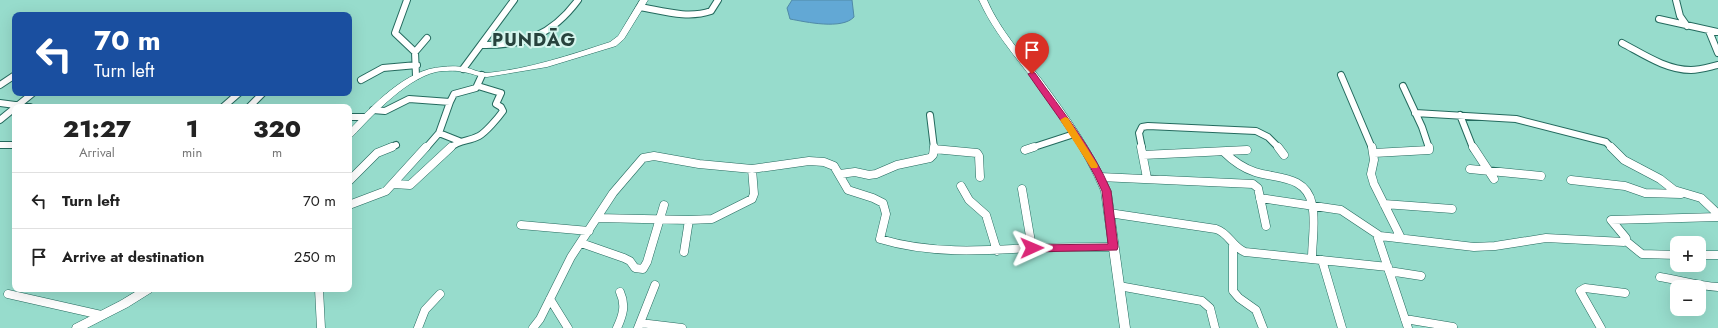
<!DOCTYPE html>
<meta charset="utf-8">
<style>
body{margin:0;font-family:Jost,sans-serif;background:#f2f2f2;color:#222;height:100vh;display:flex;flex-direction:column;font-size:15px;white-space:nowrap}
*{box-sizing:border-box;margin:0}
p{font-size:13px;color:#767676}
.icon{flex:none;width:22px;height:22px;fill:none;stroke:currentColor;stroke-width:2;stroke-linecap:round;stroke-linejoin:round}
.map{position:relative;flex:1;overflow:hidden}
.details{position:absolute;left:12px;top:104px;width:340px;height:188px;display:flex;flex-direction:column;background:#fff;border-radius:8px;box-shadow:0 4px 16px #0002}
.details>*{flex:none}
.banner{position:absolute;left:12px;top:12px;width:340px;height:84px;border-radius:8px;box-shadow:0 4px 16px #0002;background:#1a4fa0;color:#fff;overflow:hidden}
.fabs{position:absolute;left:1670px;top:236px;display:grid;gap:8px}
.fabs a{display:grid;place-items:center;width:36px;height:36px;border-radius:8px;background:#fff;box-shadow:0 4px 16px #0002;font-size:20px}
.pin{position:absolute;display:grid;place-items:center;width:34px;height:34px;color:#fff;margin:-41px -17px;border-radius:50% 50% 50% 0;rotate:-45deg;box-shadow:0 0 4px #0007}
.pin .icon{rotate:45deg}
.me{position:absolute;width:44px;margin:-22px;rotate:89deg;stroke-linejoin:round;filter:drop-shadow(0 0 3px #0008)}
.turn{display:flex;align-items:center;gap:14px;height:84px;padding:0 16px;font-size:18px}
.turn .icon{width:52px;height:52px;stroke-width:2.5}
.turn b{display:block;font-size:28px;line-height:34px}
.eta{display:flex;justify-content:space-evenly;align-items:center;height:68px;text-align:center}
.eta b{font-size:24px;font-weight:800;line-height:28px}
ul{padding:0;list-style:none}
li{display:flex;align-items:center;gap:12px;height:56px;padding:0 16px;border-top:1px solid #e0e0e0}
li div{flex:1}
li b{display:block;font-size:15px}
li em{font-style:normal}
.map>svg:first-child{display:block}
</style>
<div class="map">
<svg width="1718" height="328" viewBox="0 0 1718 328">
<rect width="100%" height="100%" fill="#97dccc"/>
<!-- water -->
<path fill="#62a8d5" stroke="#508aa7" d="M792,0h60l2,17c-12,13 -48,5 -64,2l-3,-11z"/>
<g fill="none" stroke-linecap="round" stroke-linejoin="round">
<!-- minor-far1 casing -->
<g stroke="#246a5e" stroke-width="8">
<path id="minor-far1" d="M407,0l-12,33 20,19 1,24
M1676,0l4,16 7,10
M640,7c23,4 48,12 71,4l7,-11
M1659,19l59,13
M1709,31l9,22
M1622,43c21,11 44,27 69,27 9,0 18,-3 27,-5
M481,45c43,1 71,-10 97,-45
M415,52l12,-14
M463,69l51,-69
M1341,75l31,73
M361,80l22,-12 34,-3
M0,85l15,-10
M1403,86l19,41 7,21
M450,102l-11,31 20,8
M0,103l30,4
M223,107l16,-14
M249,107l14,-14
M373,110l12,1 24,-12 41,3 4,-8 22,-6 6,-13
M1415,113l101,6 90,23 6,6
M930,115l4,33
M1460,115l13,33
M349,117h16
M0,120l33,-27
M0,145h15
M389,148l7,-3
M426,148l13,-15
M450,148c10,-9 18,-6 29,-12 7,-4 19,-18 24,-25l-2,-4 -5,-3 5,-11 -23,-7
M1031,148l43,-14
M1142,148l-3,-15 3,-6 6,-1 108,5 12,6 11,11"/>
</g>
<!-- minor casing -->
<g stroke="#246a5e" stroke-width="9">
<path id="minor" d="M1141,147l6,31
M1278,147l6,8
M1372,147l2,13 -3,14 3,10 27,54
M1473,147l21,32
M1611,147l13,13 36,19 14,11 27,8 17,16
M934,149l43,4 2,3 1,21
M1025,150l9,-3
M1224,152c9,9 19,16 31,20 22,7 51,3 57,32 4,17 0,37 0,55
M1374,153l55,-3v-3
M1143,155l104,-5
M1470,169l71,7
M840,174l15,-2 14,3 7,-1 21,-9 33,-7 3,-3 1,-8
M1100,177l153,7 5,4 8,38
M1571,180l54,6 20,7 36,1
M349,181l28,-28 15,-6
M393,184l17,1 41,-38
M961,186l8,14 17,15 11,36
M1022,189l10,59
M1260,198l81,12 39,26
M1384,204l68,5
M349,205l37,-14 40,-44
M1109,213l107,16c13,4 16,18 29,23l143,15
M597,218l92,2 -5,32
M689,220l23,-1 40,-20 2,-5 -2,-25
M521,225l68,6
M1626,241l16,13 35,1
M581,243l43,15 6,3 5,7 8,1 4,-7 17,-57
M1233,246v45l6,7 17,12 7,18
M1699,255h19
M1322,260l20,68
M1389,271l32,5
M1660,277c20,3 38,9 58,10
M1119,286l83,15 8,7 5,20
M319,289l2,39
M8,294l93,21
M550,299l18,29
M1405,319l48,8
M640,323l42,5
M418,328l7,-18 15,-16
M533,328l7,-9 31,-62 42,-64 30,-35 11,-2 45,8 53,5 57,-8 15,1 10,4 14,24 25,8 10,5 3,11 -6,25c49,15 101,12 151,9 27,-1 55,-1 82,-1
M617,328c6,-13 9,-23 3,-36
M638,328l17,-43
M1408,328l-30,-90 2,-2 94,11 21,-1 51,-8 78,4 2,-1v-3l-15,-18 107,-3
M1601,328l-21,-37 5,-3 40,5"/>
</g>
<!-- tertiary casing -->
<g stroke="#246a5e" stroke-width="1">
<path id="tertiary" d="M640,0h8l-24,39 -8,7 -69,21 -60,10c-9,0 -15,-4 -24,-5 -6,-2 -15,-1 -21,-1 -32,3 -69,44 -90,66l-3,1v-8c24,-25 57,-61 93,-63 7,-1 15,-1 21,0 8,1 16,6 24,6 42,-4 83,-18 123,-31l8,-6z
M979,0h8c13,30 35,54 55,80 26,35 51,71 69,111l19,137h-10l-19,-137c-17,-40 -41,-75 -67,-110 -20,-26 -41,-50 -55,-81z
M140,289h13l-1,3 -24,15 -41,21h-15l1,-3 47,-24z"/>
</g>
<!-- minor-far1 -->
<use href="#minor-far1" stroke="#fff" stroke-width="6"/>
<!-- minor -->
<use href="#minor" stroke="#fff" stroke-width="8"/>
<!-- tertiary -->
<use href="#tertiary" fill="#fff" fill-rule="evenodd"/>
</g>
<!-- route -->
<path fill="#db2777" stroke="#8e194d" d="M1032,72l3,1c27,38 58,75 76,118l7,56 -1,3 -85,2 -3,-1 -2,-3 2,-2 3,-1 76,-1 -6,-53c-18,-42 -48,-79 -74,-117z"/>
<!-- slow -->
<path fill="#f59e0b" d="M1065,117l3,1 29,46 1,2 -1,2h-6l-31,-48z"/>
<g text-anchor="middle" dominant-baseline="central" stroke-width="4" stroke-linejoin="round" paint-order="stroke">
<!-- district labels -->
<g font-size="18" font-weight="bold" letter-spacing="1" fill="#27433d" stroke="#d4f5ed">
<text x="534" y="40">PUNDĀG</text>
</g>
</g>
</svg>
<div class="fabs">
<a>+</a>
<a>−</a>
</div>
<div class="pin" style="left:1032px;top:74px;background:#d93025"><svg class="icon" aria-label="arrive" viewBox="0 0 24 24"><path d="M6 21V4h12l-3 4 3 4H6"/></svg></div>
<svg class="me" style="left:1032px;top:248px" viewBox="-20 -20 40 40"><path d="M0-17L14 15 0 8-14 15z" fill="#db2777" stroke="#fff" stroke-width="4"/></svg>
<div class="banner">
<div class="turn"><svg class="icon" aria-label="left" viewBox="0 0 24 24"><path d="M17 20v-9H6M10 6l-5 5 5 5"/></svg><div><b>70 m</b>Turn left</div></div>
</div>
<section class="details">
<div class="eta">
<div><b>21:27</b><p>Arrival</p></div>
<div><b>1</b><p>min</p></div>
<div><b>320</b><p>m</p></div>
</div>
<ul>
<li><svg class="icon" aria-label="left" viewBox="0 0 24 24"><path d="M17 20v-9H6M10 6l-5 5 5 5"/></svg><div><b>Turn left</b></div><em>70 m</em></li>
<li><svg class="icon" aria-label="arrive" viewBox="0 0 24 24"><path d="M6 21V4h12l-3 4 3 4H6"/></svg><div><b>Arrive at destination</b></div><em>250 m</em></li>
</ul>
</section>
</div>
